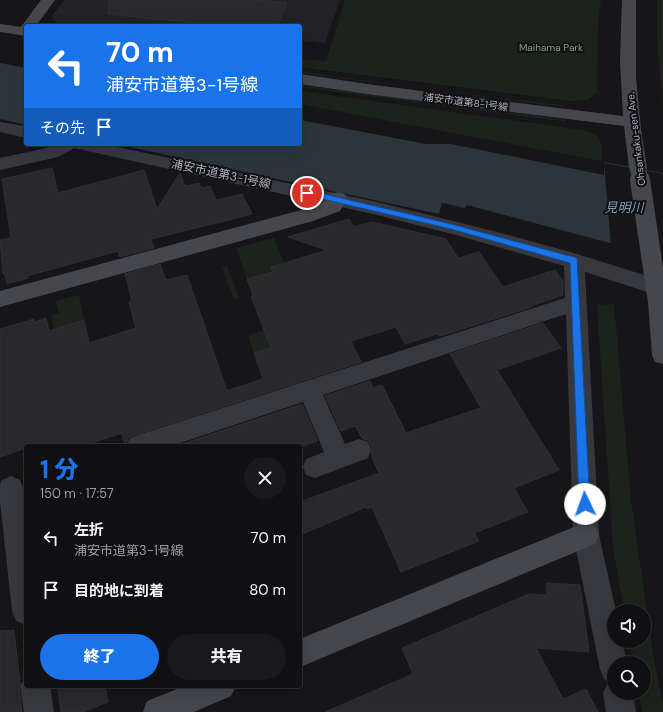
<!DOCTYPE html>
<html lang="ja">
<meta charset="utf-8">
<style>
body{margin:0;font-family:"DM Sans","Noto Sans JP",sans-serif;background:#19191b;color:#f1f3f6;height:100vh;display:flex;flex-direction:column;font-size:15px;white-space:nowrap}
*{box-sizing:border-box;margin:0}
p{font-size:13px;color:#9c9d9f}
.icon{flex:none;width:22px;height:22px;fill:none;stroke:currentColor;stroke-width:2;stroke-linecap:round;stroke-linejoin:round}
.map{position:relative;flex:1;overflow:hidden}
.panel{position:absolute;left:24px;top:444px;width:278px;height:244px;display:flex;flex-direction:column;background:#101012;border-radius:4px;box-shadow:0 4px 16px #0002,0 0 0 1px #303032}
.panel>*{flex:none}
.banner{position:absolute;left:24px;top:24px;width:278px;height:122px;border-radius:4px;box-shadow:0 4px 16px #0002,0 0 0 1px #303032;background:#1a73e8;color:#fff;overflow:hidden}
.tools{position:absolute;left:607px;top:604px;display:grid;gap:8px}
.tools a{display:grid;place-items:center;width:44px;height:44px;border-radius:50%;background:#101012;box-shadow:0 4px 16px #0002,0 0 0 1px #303032;font-size:20px}
.pin{position:absolute;display:grid;place-items:center;width:34px;height:34px;color:#fff;margin:-17px;border:2px solid #fff;border-radius:50%;box-shadow:0 1px 4px #0007}
.me{position:absolute;width:44px;margin:-22px;rotate:357deg;stroke-linejoin:round;filter:drop-shadow(0 0 3px #0008)}
.turn{display:flex;align-items:center;gap:14px;height:84px;padding:0 16px;font-size:18px}
.turn .icon{width:52px;height:52px;stroke-width:2.5}
.turn b{display:block;font-size:28px;line-height:34px}
.then{display:flex;align-items:center;height:38px;padding:0 16px;background:#0003;gap:8px;font-size:15px}
.round{display:grid;place-items:center;flex:none;width:42px;height:42px;border-radius:21px;background:#19191b}
.overview{display:flex;align-items:center;justify-content:space-between;height:68px;padding:0 16px}
h1{font-size:24px;font-weight:800;line-height:30px;color:#1a73e8}
.cta{display:flex;gap:8px;margin-top:auto;padding:8px 16px}
.cta a{flex:1;height:46px;border-radius:24px;background:#1a73e8;color:#fff;font-size:16px;font-weight:800;line-height:46px;text-align:center}
.cta a+a{background:#19191b;color:#f1f3f6}
ul{padding:0;list-style:none}
li{display:flex;align-items:center;gap:12px;height:52px;padding:0 16px}
li div{flex:1}
li b{display:block;font-size:15px}
li em{font-style:normal}
.map>svg:first-child{display:block}
</style>
<div class="map">
<svg width="663" height="712" viewBox="0 0 663 712">
<rect width="100%" height="100%" fill="#161618"/>
<!-- built -->
<path fill="#222225" d="M64,0h276l-15,43 -25,-2v-15h-226l-18,-3 -4,-7z"/>
<!-- green -->
<path fill="#1c231d" d="M345,0h256l-3,21 -1,71 -9,8 -17,1 -271,-34v-8l26,2z
M657,0h6v102l-6,-56z
M300,71l114,17 149,17v2l-263,-34z
M300,85l266,35 -1,2 -2,-1 -263,-34z
M300,91l283,39c21,6 18,11 19,31l-302,-57z
M274,238l10,25 -13,4 2,5 -26,7 -11,-31z
M227,266l12,32 -5,2 -12,-33z
M79,295l5,25 -30,9 -3,-14 8,-2 -3,-12z
M614,304l17,196 22,154 10,50v8h-21l-4,-19h6v-30h-11l-4,-22h15v-30h-20l-11,-65 -16,-241z
M279,326l6,17 -31,10 -6,-18z"/>
<!-- water -->
<path fill="#2c353c" d="M0,63l26,5v57l-26,-6z
M300,120l126,24h25l153,31v-13l59,11v84l-196,-52 -2,3 -23,-5 -3,11 -323,-70h184z"/>
<!-- pier -->
<path fill="#161618" d="M604,163l59,11v85l-52,-14z"/>
<!-- building -->
<path fill="#29292c" stroke="#303034" d="M109,0h147l31,3 -10,23h-50l-119,-12z
M52,168l6,25 86,-23 13,39 23,-36 5,13 14,-3 2,5 9,-2 6,14 26,-6 10,20 -101,25 3,9 -34,9 -2,-6 -91,25 1,2 -21,6 -2,-10h-2l-3,-34 11,-2 -9,-59z
M349,219l5,8 18,-5 74,17 12,19 21,-6 24,35 52,-17 8,11v14l-32,11 1,1 -92,29 -3,-2 -32,10 -9,-17 -45,14 10,21 -223,72 -9,3 -4,9 -3,-13 -40,13h-56v2l-26,9v-128l34,-10 1,3 11,-4 3,13 35,-11 5,23 47,-15 -7,-26 3,-1 -7,-27 35,-10 6,16 21,-5 40,116 36,-12 -9,-26 17,-5 -20,-52 2,-1 -6,-16 26,-7 -2,-5 56,-17 -39,-13z
M543,323l18,25 -64,22 62,100 -45,18 14,24 -54,21 5,8 -78,31 -29,-65 -5,2 -1,-2 -66,28v-33l79,-29 -8,-18 1,-6 -3,-8 -7,-3 -7,-12 -14,5 -16,-35 45,-15 3,7 9,-3 24,48 75,-25 -31,-54z
M302,404l15,35v2l-14,5h-127z
M546,583l34,2 9,67 -53,-4 27,51 23,-10 12,23h-273l88,-38 -11,-26 127,-54 18,1z
M14,630l6,53 -1,3 3,26h-22v-81z
M69,686h36l3,16 -25,10h-22l-3,-22z"/>
<g fill="none" stroke-linecap="round" stroke-linejoin="round">
<!-- street -->
<path fill="#37383d" fill-rule="evenodd" d="M0,122l26,4v12l-26,-6z
M55,144h48l274,58 124,31 73,20 89,28v16l-78,-25 14,263 17,76h-2v30h8l5,22h-13v30h19l3,19h-30l-3,-19 5,-10 2,-1 -6,-3 -4,-10 -27,-134 -7,-221 -243,81 22,49 14,-5 9,3 3,8 -3,8 -53,20 -9,-3 -3,-8 3,-8 18,-7 -21,-50 -132,44h-45l4,-8 8,-3 427,-137 -1,-32 -104,-30 -83,-21 -303,-67 -16,9 -58,13v-12l47,-10z
M11,476l9,4 3,8 3,19v118l-10,-4 -4,-10 -12,-110v-16l2,-5z
M26,675v11h24l4,26h-30l-4,-26z"/>
<!-- secondary -->
<path fill="#45474d" fill-rule="evenodd" d="M41,0h14l-19,26h-10v10l-26,-4v-8l21,3z
M622,0h14v77l5,52 6,39 -3,4 -6,2 -6,-2 -3,-4 -5,-42 -250,-31 -74,-11v-10l74,11 249,31 -3,-55z
M338,192l7,2 2,5 -7,12 -27,10 -313,86v-16l301,-81 25,-9 5,-7z
M658,294l5,1v69l-8,-2 -3,-7 -4,-53 3,-6z
M586,522l9,4 4,9 -4,9 -295,123v-28z
M185,686h51l-5,10 -37,16h-51l4,-11z"/>
<!-- secondary-bridge-far1 -->
<path stroke="#45474d" stroke-width="16" d="M638,168l2,13"/>
<!-- secondary-bridge -->
<path stroke="#45474d" stroke-width="20" d="M640,180l18,122"/>
</g>
<!-- route -->
<path fill="#1a73e8" stroke="#114b97" d="M307,190l144,34 126,34 13,246 -2,3 -3,2 -4,-2 -2,-3 -9,-241 -119,-34 -146,-34v-4z"/>
<g text-anchor="middle" dominant-baseline="central" stroke-width="4" stroke-linejoin="round" paint-order="stroke">
<!-- far-park labels -->
<g font-size="10" fill="#7fa381" stroke="#111113">
<text x="551" y="47">Maihama Park</text>
</g>
<!-- far-street labels -->
<g font-size="10" fill="#a8adb8" stroke="#111113">
<text transform="translate(466 102) rotate(7)">浦安市道第8-1号線</text>
<text transform="translate(636 139) rotate(-97)">Ohsankaku-sen Ave.</text>
</g>
<!-- street labels -->
<g font-size="12" fill="#a8adb8" stroke="#111113">
<text transform="translate(221 174) rotate(12)">浦安市道第3-1号線</text>
</g>
<!-- water labels -->
<g font-size="13" font-style="italic" fill="#7f9bb3" stroke="#111113">
<text x="624" y="207">見明川</text>
</g>
</g>
</svg>
<div class="tools">
<a><svg class="icon" aria-label="sound" viewBox="0 0 24 24"><path d="M4 9h4l5-4v14l-5-4H4zM17 9q2 3 0 6"/></svg></a>
<a><svg class="icon" aria-label="search" viewBox="0 0 24 24"><circle cx="10" cy="10" r="6"/><path d="M15 15l6 6"/></svg></a>
</div>
<div class="pin" style="left:307px;top:193px;background:#d93025"><svg class="icon" aria-label="arrive" viewBox="0 0 24 24"><path d="M6 21V4h12l-3 4 3 4H6"/></svg></div>
<svg class="me" style="left:585px;top:504px" viewBox="-20 -20 40 40"><circle r="19" fill="#fff"/><path d="M0-13L10 11 0 6-10 11z" fill="#1a73e8"/></svg>
<div class="banner">
<div class="turn"><svg class="icon" aria-label="left" viewBox="0 0 24 24"><path d="M17 20v-9H6M10 6l-5 5 5 5"/></svg><div><b>70 m</b>浦安市道第3-1号線</div></div>
<div class="then">その先<svg class="icon" aria-label="arrive" viewBox="0 0 24 24"><path d="M6 21V4h12l-3 4 3 4H6"/></svg></div>
</div>
<section class="panel">
<div class="overview"><div><h1>1 分</h1><p>150 m · 17:57</p></div><a class="round"><svg class="icon" aria-label="close" viewBox="0 0 24 24"><path d="M6 6l12 12M18 6L6 18"/></svg></a></div>
<ul>
<li><svg class="icon" aria-label="left" viewBox="0 0 24 24"><path d="M17 20v-9H6M10 6l-5 5 5 5"/></svg><div><b>左折</b><p>浦安市道第3-1号線</p></div><em>70 m</em></li>
<li><svg class="icon" aria-label="arrive" viewBox="0 0 24 24"><path d="M6 21V4h12l-3 4 3 4H6"/></svg><div><b>目的地に到着</b></div><em>80 m</em></li>
</ul>
<div class="cta"><a>終了</a><a>共有</a></div>
</section>
</div>
